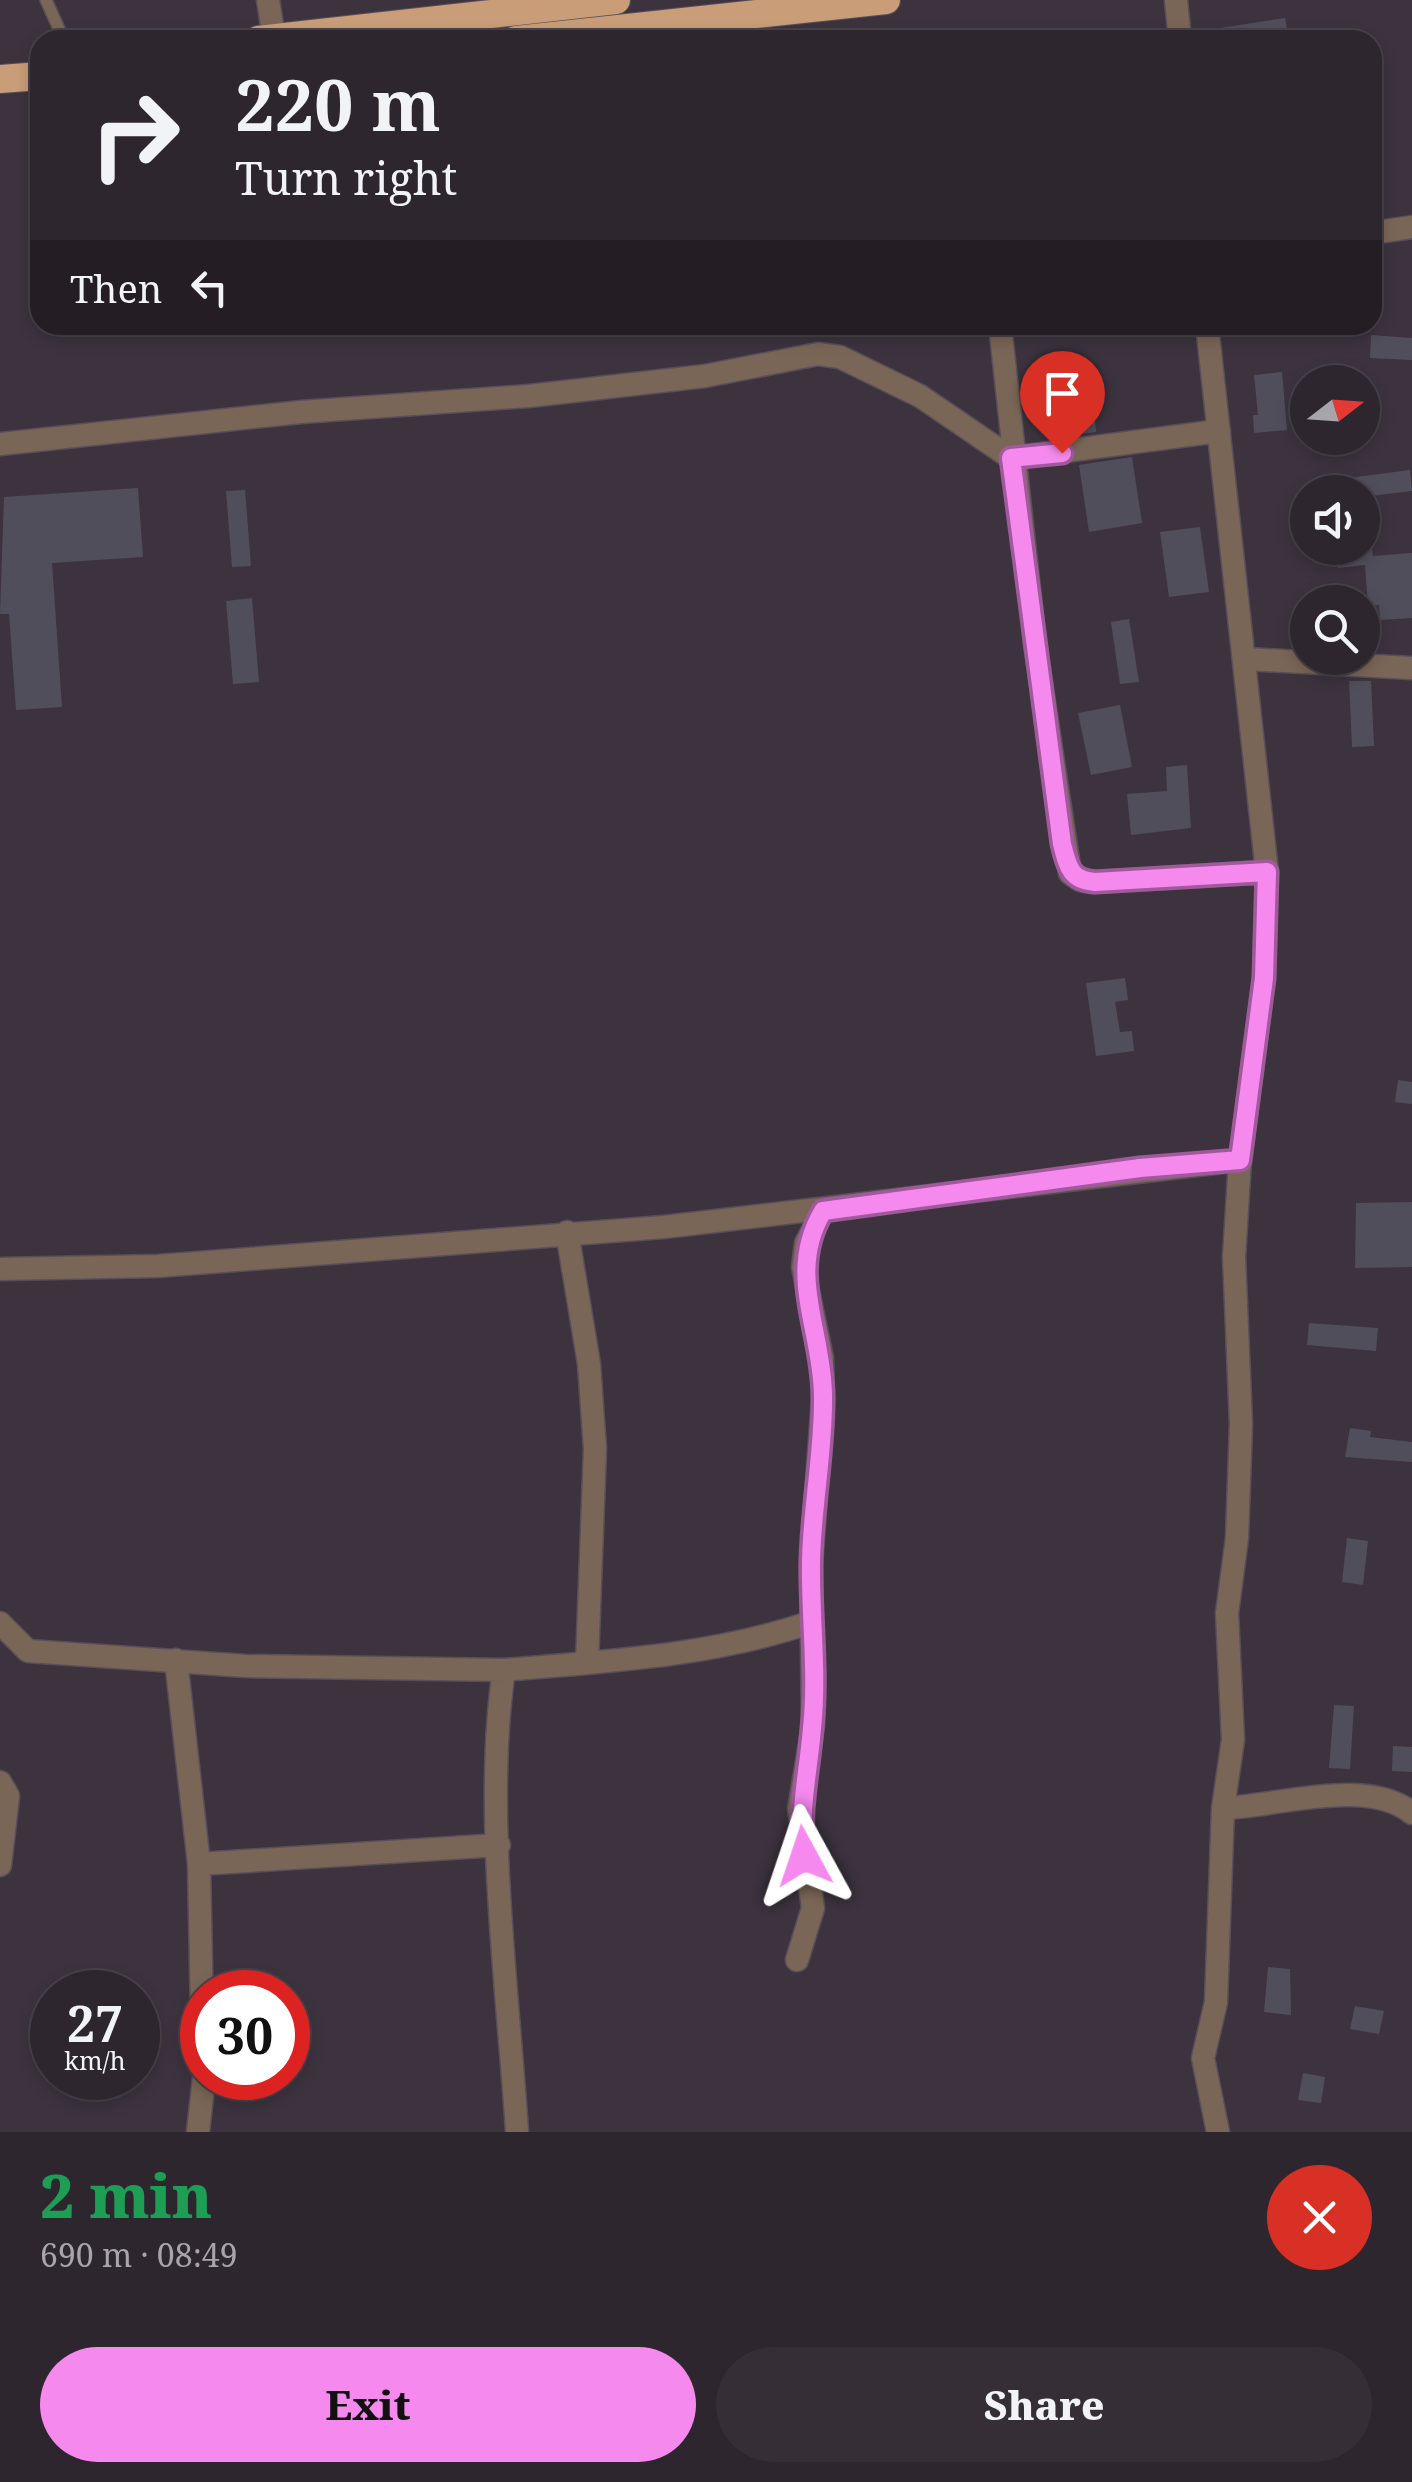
<!DOCTYPE html>
<meta charset="utf-8">
<style>
body{margin:0;font-family:"Noto Serif",serif;background:#352e36;color:#f1f3f6;height:100vh;display:flex;flex-direction:column;font-size:38px;white-space:nowrap}
*{box-sizing:border-box;margin:0}
p{font-size:32px;color:#a7a5aa}
.icon{flex:none;width:55px;height:55px;fill:none;stroke:currentColor;stroke-width:2;stroke-linecap:round;stroke-linejoin:round}
.map{position:relative;height:2132px;overflow:hidden}
.sheet{display:flex;flex-direction:column;background:#2d262e;flex:1}
.sheet>*{flex:none}
.banner{position:absolute;left:30px;top:30px;width:1352px;height:305px;border-radius:30px;box-shadow:0 5px 15px #0003,0 0 0 2px #48434a;background:#2d262e;color:#f1f3f6;overflow:hidden}
.needle{width:65px;rotate:73deg}
.controls{position:absolute;left:1290px;top:365px;display:grid;gap:20px}
.controls a{display:grid;place-items:center;width:90px;height:90px;border-radius:50%;background:#2d262e;box-shadow:0 5px 15px #0003,0 0 0 2px #48434a;font-size:50px}
.speed{position:absolute;left:30px;top:1970px;display:flex;gap:20px;font-size:50px;font-weight:700;text-align:center}
.speed>*{display:grid;place-content:center;width:130px;height:130px;border-radius:50%;background:#2d262e;box-shadow:0 5px 15px #0003,0 0 0 2px #48434a;line-height:1}
.speed small{font-size:25px;font-weight:400}
.speed .limit{border:15px solid #d22;background:#fff;color:#111}
.pin{position:absolute;display:grid;place-items:center;width:85px;height:85px;color:#fff;margin:-102px -42px;border-radius:50% 50% 50% 0;rotate:-45deg;box-shadow:0 0 10px #0007}
.pin .icon{rotate:45deg}
.me{position:absolute;width:110px;margin:-55px;rotate:355deg;stroke-linejoin:round;filter:drop-shadow(0 0 8px #0008)}
.turn{display:flex;align-items:center;gap:35px;height:210px;padding:0 40px;font-size:45px}
.turn .icon{width:130px;height:130px;stroke-width:2.5}
.turn b{display:block;font-size:70px;line-height:85px}
.then{display:flex;align-items:center;height:95px;padding:0 40px;background:#0003;gap:20px;font-size:38px}
.round{display:grid;place-items:center;flex:none;width:105px;height:105px;border-radius:52px;background:#352e36}
.overview{display:flex;align-items:center;justify-content:space-between;height:170px;padding:0 40px}
h1{font-size:60px;font-weight:800;line-height:75px;color:#1e9e55}
.primary-button{display:flex;gap:20px;margin-top:auto;padding:20px 40px}
.primary-button a{flex:1;height:115px;border-radius:60px;background:#f689ee;color:#111;font-size:40px;font-weight:800;line-height:115px;text-align:center}
.primary-button a+a{background:#352e36;color:#f1f3f6}
.map>svg:first-child{display:block}
</style>
<div class="map">
<svg width="1412" height="2132" viewBox="0 0 1412 2132">
<rect width="100%" height="100%" fill="#3c333e"/>
<!-- building -->
<path fill="#514e5c" d="M1285,18l4,22h-87l-1,-9z
M1371,335l41,3v22l-42,-2z
M1091,366l5,66 -23,3 -4,-67z
M1282,372l5,58 -33,3 -1,-18h5l-4,-40z
M1132,457l10,66 -53,9 -10,-67z
M1410,470l2,21 -50,6v-5h-51v-9z
M138,488l5,69 -91,6 10,144 -46,3 -7,-96h-9l4,-117z
M245,490l6,76 -19,1 -6,-76z
M1200,527l9,65 -40,5 -9,-65z
M1335,548h37l1,8 39,-3v65l-32,2 -1,-15 -11,1 -3,-41 -27,3z
M252,598l7,84 -26,2 -7,-83z
M1129,619l10,63 -19,2 -9,-62z
M1349,681h22l3,65 -22,1z
M1120,705l12,62 -41,8 -13,-62z
M1187,765l4,63 -60,7 -4,-41 40,-3 -1,-24z
M1125,978l3,22 -13,2 5,30 12,-1 2,20 -38,5 -10,-73z
M1398,1080l14,2v22l-17,-2z
M1412,1202v65l-57,1 1,-65z
M1309,1323l69,5 -2,23 -69,-6z
M1350,1428l21,3 -1,6 42,5v20l-67,-5z
M1347,1538l21,3 -5,44 -21,-3z
M1334,1705l20,1 -4,63 -21,-1z
M1393,1746l19,1v25l-20,-1z
M1268,1967l22,2 1,46 -27,-3z
M1355,2006l29,5 -5,23 -29,-5z
M1303,2073l22,4 -4,26 -23,-3z"/>
<g fill="none" stroke-linecap="round" stroke-linejoin="round">
<!-- service casing -->
<g stroke="#584f5a" stroke-width="14">
<path id="service" d="M46,0l18,40"/>
</g>
<!-- minor casing -->
<g stroke="#584f5a" stroke-width="25">
<path id="minor" d="M268,0l6,38
M1176,0l4,40
M1372,233l40,-6
M1000,325l35,319 35,229 10,7 15,2 172,-10
M0,444l301,-32 228,-16 176,-20 113,-22 22,3 80,39 91,62 208,-27
M1246,659l166,9
M567,1232l22,132 6,85 -8,214
M0,1269l158,-3 506,-39 576,-67 24,-182 3,-106 -60,-547
M0,1623l28,28 218,15 258,4
M176,1660l23,204
M0,1782l8,14 -8,69
M1223,1808c51,-1 144,-32 189,5
M797,1960l16,-52 -14,-99 14,-83 -2,-162 12,-165 -1,-41 -19,-91 3,-24 17,-32
M202,2015l-3,-151 300,-19
M198,2132l6,-54
M517,2132c-9,-142 -34,-323 -13,-462 106,-9 207,-14 308,-48
M1218,2132l-15,-74 13,-56 7,-194 10,-68 -6,-127 10,-75 4,-114 -7,-167 6,-97"/>
</g>
<!-- trunk casing -->
<g stroke="#584f5a" stroke-width="30">
<path id="trunk" d="M258,40l358,-40
M516,40l370,-40
M0,79l40,-3"/>
</g>
<!-- service -->
<use href="#service" stroke="#7a6656" stroke-width="11"/>
<!-- minor -->
<use href="#minor" stroke="#7a6656" stroke-width="22"/>
<!-- trunk -->
<use href="#trunk" stroke="#c89d78" stroke-width="28"/>
</g>
<g fill="none" stroke-linecap="round" stroke-linejoin="round">
<!-- route casing -->
<g stroke="#a0599b" stroke-width="25">
<path id="route" d="M804,1856c-5,-51 4,-79 8,-128 6,-55 -2,-112 -1,-167 1,-55 13,-111 12,-166 -1,-67 -37,-122 0,-184l317,-43 100,-8 24,-182 3,-106 -172,10c-25,-2 -27,-15 -33,-38l-51,-386 51,-5"/>
</g>
<!-- route -->
<use href="#route" stroke="#f689ee" stroke-width="18"/>
</g>
</svg>
<div class="controls">
<a><svg class="needle" viewBox="-14 -14 28 28"><path d="M0-13l5 13h-10z" fill="#e53935"/><path d="M0 13l5-13h-10z" fill="#a7a5aa"/></svg></a>
<a><svg class="icon" aria-label="sound" viewBox="0 0 24 24"><path d="M4 9h4l5-4v14l-5-4H4zM17 9q2 3 0 6"/></svg></a>
<a><svg class="icon" aria-label="search" viewBox="0 0 24 24"><circle cx="10" cy="10" r="6"/><path d="M15 15l6 6"/></svg></a>
</div>
<div class="speed"><div>27<small>km/h</small></div><div class="limit">30</div></div>
<div class="pin" style="left:1062px;top:453px;background:#d93025"><svg class="icon" aria-label="arrive" viewBox="0 0 24 24"><path d="M6 21V4h12l-3 4 3 4H6"/></svg></div>
<svg class="me" style="left:804px;top:1856px" viewBox="-20 -20 40 40"><path d="M0-17L14 15 0 8-14 15z" fill="#f689ee" stroke="#fff" stroke-width="4"/></svg>
<div class="banner">
<div class="turn"><svg class="icon" aria-label="right" viewBox="0 0 24 24"><path d="M7 20v-9h11M14 6l5 5-5 5"/></svg><div><b>220 m</b>Turn right</div></div>
<div class="then">Then<svg class="icon" aria-label="left" viewBox="0 0 24 24"><path d="M17 20v-9H6M10 6l-5 5 5 5"/></svg></div>
</div>
</div>
<section class="sheet">
<div class="overview"><div><h1>2 min</h1><p>690 m · 08:49</p></div><a class="round" style="background:#d93025;color:#fff"><svg class="icon" aria-label="close" viewBox="0 0 24 24"><path d="M6 6l12 12M18 6L6 18"/></svg></a></div>
<div class="primary-button"><a>Exit</a><a>Share</a></div>
</section>
